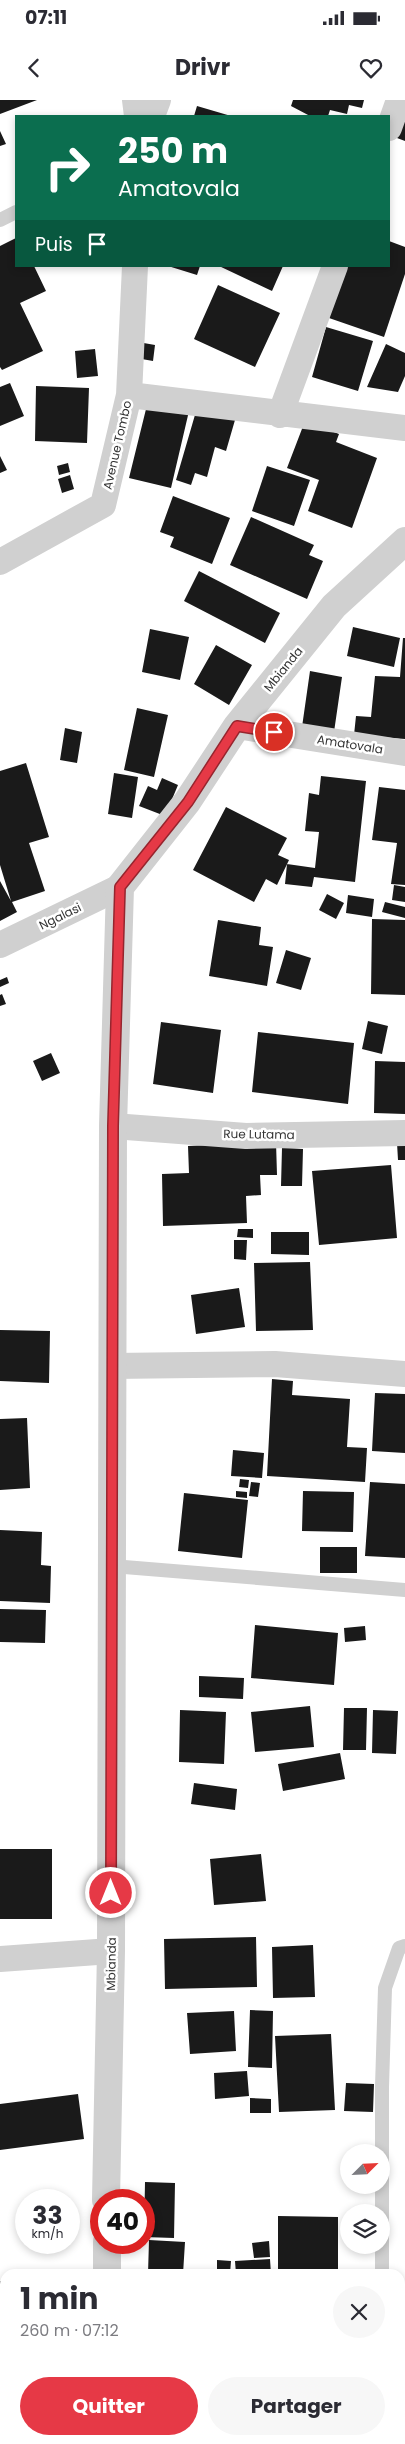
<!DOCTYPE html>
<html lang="fr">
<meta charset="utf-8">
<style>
body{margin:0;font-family:Poppins,sans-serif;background:#f7f7f7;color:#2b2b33;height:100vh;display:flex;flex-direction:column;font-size:19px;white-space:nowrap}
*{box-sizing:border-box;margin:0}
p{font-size:16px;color:#7c7c81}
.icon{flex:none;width:28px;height:28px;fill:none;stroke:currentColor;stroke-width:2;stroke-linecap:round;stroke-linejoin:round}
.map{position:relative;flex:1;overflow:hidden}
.details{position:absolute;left:0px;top:2169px;width:405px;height:176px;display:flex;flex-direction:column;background:#fff;border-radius:15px 15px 0 0;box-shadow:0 2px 8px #0003}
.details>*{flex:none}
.hud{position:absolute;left:15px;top:15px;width:375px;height:152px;border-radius:0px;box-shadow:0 2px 8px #0003;background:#0b6e4f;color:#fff;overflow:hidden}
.needle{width:32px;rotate:66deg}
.fabs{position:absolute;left:340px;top:2044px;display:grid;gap:10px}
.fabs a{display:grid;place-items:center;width:50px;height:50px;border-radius:50%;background:#fff;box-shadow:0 2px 8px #0003;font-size:25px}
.speed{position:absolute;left:15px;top:2089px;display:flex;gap:10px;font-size:25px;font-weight:700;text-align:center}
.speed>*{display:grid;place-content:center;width:65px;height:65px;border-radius:50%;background:#fff;box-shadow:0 2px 8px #0003;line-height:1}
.speed small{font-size:12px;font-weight:400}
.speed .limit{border:8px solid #d22;background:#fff;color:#111}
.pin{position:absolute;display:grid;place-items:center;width:42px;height:42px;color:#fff;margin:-21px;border:2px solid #fff;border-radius:50%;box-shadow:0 1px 5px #0007}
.me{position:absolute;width:55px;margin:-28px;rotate:0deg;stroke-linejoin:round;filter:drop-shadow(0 0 4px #0008)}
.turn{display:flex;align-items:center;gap:18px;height:105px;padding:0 20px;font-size:22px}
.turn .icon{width:65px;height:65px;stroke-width:2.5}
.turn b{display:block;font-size:35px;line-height:42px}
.then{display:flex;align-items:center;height:48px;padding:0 20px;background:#0003;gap:10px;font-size:19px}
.round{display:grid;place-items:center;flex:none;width:52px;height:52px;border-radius:26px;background:#f7f7f7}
.overview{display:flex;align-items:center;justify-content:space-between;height:85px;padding:0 20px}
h1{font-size:30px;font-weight:700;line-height:38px}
.cta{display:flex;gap:10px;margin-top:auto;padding:10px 20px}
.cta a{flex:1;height:58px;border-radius:30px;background:#e63946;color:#fff;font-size:20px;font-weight:700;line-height:58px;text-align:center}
.cta a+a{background:#f7f7f7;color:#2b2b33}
.status{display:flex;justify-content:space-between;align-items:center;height:35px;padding:0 25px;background:#fff;direction:ltr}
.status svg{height:14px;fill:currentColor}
header{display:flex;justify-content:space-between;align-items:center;height:65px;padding:0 20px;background:#fff;font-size:22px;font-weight:700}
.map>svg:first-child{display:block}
</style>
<div class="status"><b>07:11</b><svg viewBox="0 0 49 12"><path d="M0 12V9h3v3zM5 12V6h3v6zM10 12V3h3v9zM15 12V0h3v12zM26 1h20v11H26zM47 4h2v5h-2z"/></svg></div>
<header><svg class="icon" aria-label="back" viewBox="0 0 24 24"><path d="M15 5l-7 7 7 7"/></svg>Drivr<svg class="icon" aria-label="heart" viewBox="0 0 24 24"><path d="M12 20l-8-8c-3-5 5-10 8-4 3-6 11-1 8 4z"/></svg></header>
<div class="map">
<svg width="405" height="2344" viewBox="0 0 405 2344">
<rect width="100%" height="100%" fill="#fff"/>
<!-- building -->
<path fill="#1a1a1a" d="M0,0h37l-37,14z
M293,0h71l-2,8 -13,-3 -2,9 -17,-4 -2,6h-18l-19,-10z
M197,6l34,10h-37z
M405,16v25l-8,-3z
M0,31l6,13 -6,2z
M16,138v28h18l12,25 -26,12 23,48 -41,19 -2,-3v-121z
M389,141l16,6v27l-21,63 -55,-19 18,-52h42z
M168,166h32l-3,9z
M219,166h64l-11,25z
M218,185l62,28 -25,54 -61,-28z
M326,227l47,14 -15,50 -46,-14z
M138,242l17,3 -2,16 -17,-3z
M386,244l19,9v23l-7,16 -31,-5z
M95,249l3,27 -21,2 -2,-27z
M10,283l14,33 -24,10v-39z
M36,286l53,2 -2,55 -52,-2z
M148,301l41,10 -18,77 -42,-10z
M197,308l38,12 -9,31 -11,-4 -8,30 -12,-4 -4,12 -15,-5z
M305,321l34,13 -3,8 41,16 -25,70 -44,-17 11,-31 -32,-12z
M0,356l7,14 -7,3z
M68,363l2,9 -11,3 -2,-9z
M267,366l43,14 -16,46 -42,-15z
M70,375l4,14 -12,4 -4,-14z
M173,396l57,22 -18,46 -42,-17 4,-10 -14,-5z
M251,417l63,28 -5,10 14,6 -16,38 -77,-34z
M199,471l81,42 -15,30 -81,-42z
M353,527l47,11 -6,29 -47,-11z
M150,529l39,8 -9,43 -38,-8z
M403,538h2v101l-51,-4 2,-19 15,1 4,-41 25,1z
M216,545l36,20 -23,40 -35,-21z
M310,571l32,6 -8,55 -32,-5z
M137,608l31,7 -14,62 -30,-7z
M65,628l17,4 -5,31 -17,-3z
M26,663l23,74 -20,6 16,48 -33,11 5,10 -17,9v-40l11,20 -11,-36v-94z
M114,673l24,4 -6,41 -24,-4z
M321,676l45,5 -11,101 -41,-5 -2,10 -27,-3 2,-20 28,4 4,-36 -14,-1 4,-38 10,2z
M162,678l16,7 -13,31 -26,-10 9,-20 9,4z
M379,687l26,3v95l-14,-1 6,-41 -25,-3z
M226,707l61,31 -9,17 11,5 -12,25 -11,-6 -12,23 -61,-32z
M394,785l11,2v15l-13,-2z
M327,794l17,9 -8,16 -17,-9z
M348,795l26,4 -2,18 -26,-4z
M385,802l20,5v11l-23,-6z
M372,819l33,1v75l-34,-1z
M218,820l43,7 -2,18 14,2 -6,39 -58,-10z
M286,850l25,8 -10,32 -25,-7z
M7,877l2,6 -9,4v-7z
M2,894l4,10 -6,2v-11z
M368,921l20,5 -6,28 -20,-5z
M161,922l60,8 -8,63 -60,-9z
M258,932l96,11 -6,61 -96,-12z
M51,953l9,20 -18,8 -9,-20z
M375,961l30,1v52l-31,-1z
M276,1042l1,33h-17l1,20 -15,1 1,27 -84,3 -1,-52 27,-1 -1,-27z
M397,1043h8v17h-7z
M282,1048l21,1 -1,37h-21z
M391,1065l6,73 -78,7 -7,-74z
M238,1129h15v9l-16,-1z
M271,1132h38v23l-38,-1z
M234,1140h13l-1,20 -12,-1z
M310,1162l3,68 -57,1 -2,-68z
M239,1188l6,39 -49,7 -5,-39z
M0,1230l50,1 -1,52 -49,-2z
M272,1279l21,2 -1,14 58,4 -3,48 20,1 -2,34 -98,-6z
M375,1293l30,1v59l-33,-2z
M27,1318l3,70 -30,2v-71z
M233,1350l31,3 -2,25 -31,-2z
M240,1379l9,1 -1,8 -9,-1z
M251,1382l9,1 -2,14 -9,-1z
M370,1382l35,2v74l-40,-2z
M236,1391l11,1v6l-11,-1z
M303,1391l51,1 -1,40 -51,-1z
M184,1393l64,7 -6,58 -64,-7z
M0,1430l42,2 -1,33 10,1 -1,37 -50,-2z
M320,1447h37v26h-37z
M0,1509l46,1 -1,33 -45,-1z
M255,1525l83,8 -4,52 -83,-7z
M365,1526l1,14 -21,2 -1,-14z
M199,1576l45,2 -1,21 -44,-2z
M310,1606l4,41 -59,5 -4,-40z
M344,1608h23l-1,42h-23z
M180,1610l46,2 -2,52 -45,-2z
M373,1610l25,1 -2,43 -24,-1z
M340,1653l5,26 -62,12 -5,-27z
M194,1683l43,6 -2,21 -44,-6z
M0,1749h52v70h-52z
M261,1754l5,47 -52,4 -4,-46z
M256,1837l1,50 -92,2 -1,-50z
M313,1845l2,52 -42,1 -1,-51z
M250,1910l23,1 -1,57 -24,-1z
M234,1911l2,40 -46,3 -3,-41z
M331,1934l4,76 -56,2 -4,-76z
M247,1971l2,25 -34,3 -1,-26z
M346,1983l28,1 -1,28 -29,-1z
M78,1994l6,45 -84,11v-46z
M250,1998l21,1v14h-21z
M145,2082l30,1 -1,55 -30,-1z
M278,2116l60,1v55l-60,-1z
M149,2140l36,2 -2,32h-35z
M269,2141l1,16 -16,1 -2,-15z
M270,2159l1,15h-35l-1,-13z
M217,2160l14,1 -1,13h-13z
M0,2181h5v84l-5,-1z"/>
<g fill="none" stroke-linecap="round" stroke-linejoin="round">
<!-- service -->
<path stroke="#d0d0d0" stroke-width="14" d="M0,120l16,-8
M112,1466l293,24
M382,2174v-187l3,-99 14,-40 6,-2
M389,2340v4"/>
<!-- minor -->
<path stroke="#d0d0d0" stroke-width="26" d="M135,0l2,16
M152,16l6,-16
M389,28l10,-28
M129,295l276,33
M280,315l55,-149
M0,462l103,-57 26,-110 6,-129
M237,626l168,27
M0,845l120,-58
M113,1026l133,10 159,-3
M112,1266l163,-2 130,10
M0,1859l111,-8
M0,2287h5"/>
<!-- tertiary -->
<path stroke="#d0d0d0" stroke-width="28" d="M106,2100l5,-249 2,-825 7,-239 67,-85 50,-76 97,-120 71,-65
M107,2142v32
M133,2340l1,4"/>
</g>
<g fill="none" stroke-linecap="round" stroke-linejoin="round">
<!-- route casing -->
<g stroke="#96252e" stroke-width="12">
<path id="route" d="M111,1793l2,-767 7,-239 68,-85 49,-76 37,6"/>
</g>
<!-- route -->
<use href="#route" stroke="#e63946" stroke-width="9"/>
</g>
<g text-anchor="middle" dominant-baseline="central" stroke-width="5" stroke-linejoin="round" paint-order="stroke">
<!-- street labels -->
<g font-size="12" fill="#333" stroke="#fff">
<text transform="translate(117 345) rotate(-77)">Avenue Tombo</text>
<text transform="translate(283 569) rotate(-51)">Mbianda</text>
<text transform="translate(350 644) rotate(9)">Amatovala</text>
<text transform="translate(60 816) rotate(-26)">Ngalasi</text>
<text transform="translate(259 1034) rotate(1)">Rue Lutama</text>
<text transform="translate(111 1864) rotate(-89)">Mbianda</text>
</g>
</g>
</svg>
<div class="fabs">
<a><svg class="needle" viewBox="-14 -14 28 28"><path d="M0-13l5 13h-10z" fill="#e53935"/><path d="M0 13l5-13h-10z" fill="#7c7c81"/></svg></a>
<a><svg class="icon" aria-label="layers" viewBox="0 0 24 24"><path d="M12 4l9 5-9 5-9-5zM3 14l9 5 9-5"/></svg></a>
</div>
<div class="speed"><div>33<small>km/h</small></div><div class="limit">40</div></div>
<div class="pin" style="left:274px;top:632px;background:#d93025"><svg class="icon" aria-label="arrive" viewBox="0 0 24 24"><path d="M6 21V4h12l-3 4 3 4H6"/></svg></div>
<svg class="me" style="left:111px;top:1793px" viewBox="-20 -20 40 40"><circle r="17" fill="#e63946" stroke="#fff" stroke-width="3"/><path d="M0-11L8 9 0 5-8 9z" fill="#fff"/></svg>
<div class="hud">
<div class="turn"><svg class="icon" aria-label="right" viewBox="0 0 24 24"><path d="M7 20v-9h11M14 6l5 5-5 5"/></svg><div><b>250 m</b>Amatovala</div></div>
<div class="then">Puis<svg class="icon" aria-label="arrive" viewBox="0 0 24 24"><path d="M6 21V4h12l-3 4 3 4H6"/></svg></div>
</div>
<section class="details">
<div class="overview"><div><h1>1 min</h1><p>260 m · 07:12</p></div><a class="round"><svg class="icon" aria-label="close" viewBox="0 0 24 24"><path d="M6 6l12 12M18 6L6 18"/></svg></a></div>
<div class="cta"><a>Quitter</a><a>Partager</a></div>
</section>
</div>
